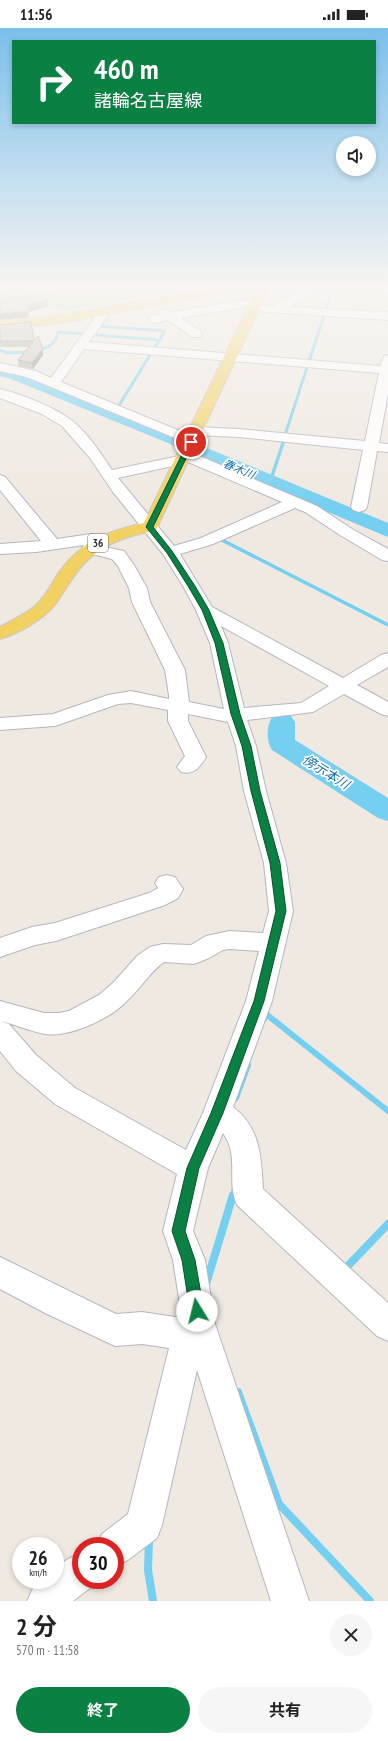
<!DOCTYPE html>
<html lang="ja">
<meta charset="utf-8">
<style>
body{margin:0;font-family:"PT Sans Narrow","Noto Sans JP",sans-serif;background:#f6f6f6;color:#222;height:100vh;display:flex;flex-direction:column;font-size:15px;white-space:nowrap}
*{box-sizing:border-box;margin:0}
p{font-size:13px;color:#767676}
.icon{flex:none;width:22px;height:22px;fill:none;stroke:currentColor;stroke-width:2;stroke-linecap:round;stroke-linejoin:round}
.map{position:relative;height:1573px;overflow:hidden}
.details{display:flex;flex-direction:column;background:#fff;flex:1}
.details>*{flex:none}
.banner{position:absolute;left:12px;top:12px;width:364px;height:84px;border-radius:0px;box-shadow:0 2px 6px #0003;background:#0b8043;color:#fff;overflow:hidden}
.controls{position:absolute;left:336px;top:108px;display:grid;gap:8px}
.controls a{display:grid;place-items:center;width:40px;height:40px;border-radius:50%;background:#fff;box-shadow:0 2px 6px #0003;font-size:20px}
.speed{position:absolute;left:12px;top:1509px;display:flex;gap:8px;font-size:20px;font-weight:700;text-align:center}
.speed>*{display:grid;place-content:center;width:52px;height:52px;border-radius:50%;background:#fff;box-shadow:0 2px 6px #0003;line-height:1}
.speed small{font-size:10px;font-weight:400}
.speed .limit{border:6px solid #d22;background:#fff;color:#111}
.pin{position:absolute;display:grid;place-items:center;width:34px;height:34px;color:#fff;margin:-17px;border:2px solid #fff;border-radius:50%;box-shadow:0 1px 4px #0007}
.me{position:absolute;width:44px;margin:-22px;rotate:351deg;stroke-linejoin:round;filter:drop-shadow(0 0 3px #0008)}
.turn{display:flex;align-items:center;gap:14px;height:84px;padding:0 16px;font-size:18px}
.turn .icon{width:52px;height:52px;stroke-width:2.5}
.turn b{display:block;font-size:28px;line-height:34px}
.round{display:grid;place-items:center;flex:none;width:42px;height:42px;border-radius:21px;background:#f6f6f6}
.summary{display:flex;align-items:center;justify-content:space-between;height:68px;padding:0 16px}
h1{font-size:24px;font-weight:700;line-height:30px}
.cta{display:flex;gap:8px;margin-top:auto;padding:8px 16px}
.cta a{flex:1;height:46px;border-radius:24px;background:#0b8043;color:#fff;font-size:16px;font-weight:700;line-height:46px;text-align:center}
.cta a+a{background:#f6f6f6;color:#222}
.status{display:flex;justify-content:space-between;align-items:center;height:28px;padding:0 20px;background:#fff;direction:ltr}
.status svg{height:11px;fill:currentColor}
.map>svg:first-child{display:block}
</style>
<div class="status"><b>11:56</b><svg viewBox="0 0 49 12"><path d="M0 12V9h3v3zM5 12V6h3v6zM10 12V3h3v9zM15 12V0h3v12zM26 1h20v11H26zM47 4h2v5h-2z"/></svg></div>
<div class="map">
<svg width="388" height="1573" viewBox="0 0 388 1573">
<rect width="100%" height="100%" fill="#efe9e1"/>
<!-- green -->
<path fill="#b6e59e" d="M73,258h111v3l-121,22 -30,-14z"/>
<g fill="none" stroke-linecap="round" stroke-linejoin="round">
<!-- stream-far3 -->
<path stroke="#75cff0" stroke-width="3" d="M276,258l7,4 16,-2 32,3
M97,298l68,5 -52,84
M0,322l7,3 22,-1
M37,323c10,-3 20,-7 21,-19l102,8
M284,410l49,-150"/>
<!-- stream-far2 -->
<path stroke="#75cff0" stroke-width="3.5" d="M270,454l15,-45
M220,511l168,86"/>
<!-- stream-far1 -->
<path stroke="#75cff0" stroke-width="6" d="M264,991l2,-5 122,97
M236,1070l12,-33
M233,1168l2,-8"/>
<!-- stream -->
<path stroke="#75cff0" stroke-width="8" d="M343,1243l45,-47
M206,1256l27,-89
M238,1364l41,112 91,97
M149,1511l-1,31 5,31"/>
<!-- river -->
<path fill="#75cff0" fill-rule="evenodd" d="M0,338l23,5 159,64 25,13 181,75v14l-195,-81 -25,-13 -157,-64 -11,-3z
M282,686l9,2 4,6v18l93,58v23l-10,-3 -106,-68c-6,-9 -6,-25 1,-34z"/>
<!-- minor casing -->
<g stroke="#b4b7c1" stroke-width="2">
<path id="minor" d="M192,258h13l8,7 -6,3 -4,-1z
M303,258h13l-13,12 -14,9 99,5v8l-134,-9 -4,-1 -2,-2 2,-2 -69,12 19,13 2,3 -2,3h-8l-24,-17 -13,3 -4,-1 -2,-3 2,-3 9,-1 -2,-3 2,-2 4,-1 8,3 85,-14 4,1 2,2 -2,2 -5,2 18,1 21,-12z
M326,258l62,1v6l-56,-4z
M105,280l4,1 2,2 -22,31 291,24 4,-10 4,-1v38l-9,50 9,1v8l-11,-1 -10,56 -2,3 -6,2 -6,-2 -2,-3 12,-57 -124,-13 -43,-2 -5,-1 -2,-3 2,-3 5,-1 43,2 126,12 14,-68 -295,-24 -23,33 136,56 2,3 -2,3 -5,1 -165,-68 -27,-6v-8l36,8 15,7 50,-69z
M0,361c21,5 54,18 71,31 14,10 32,36 41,50l67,-14 1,-4 5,-1 5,1 127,54 35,23 36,20v12l-6,-1 -42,-25 -35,-23 -10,-4 -82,36 -33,10 32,53 131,71 38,-23 7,-2v14l-31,18 31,17v14l-7,-2 -37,-20 -31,18 -66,8 9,26 10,45 20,72 7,48 -21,90 -39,106c28,21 28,51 30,82l125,114v38l-11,-5 -140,-131c-11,-25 3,-48 -14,-72l-15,35 -15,63 12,29 10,64 94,277h-38l-74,-231 -35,155 -5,13 -29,22 -13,6v-20h-18l5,-12 26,-20 41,-166 -27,-4 -27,2 -70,-33 -45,-24v-32l116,57 26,-2 40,6 -9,-58 -10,-29 14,-57 -122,-70 -39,-33 -16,-20v-30l9,3 27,31 39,33 111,62 17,-37 43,-112 13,-50 -30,-2 -6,1 -14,8 -15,6 -30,-2c-15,11 -24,27 -38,40 -17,17 -57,36 -81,32 -16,-3 -30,-10 -45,-13v-20l44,12h15l10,-2 30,-16 15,-13 23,-26 13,-9 13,-3 28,1 15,-9 23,-5 34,2 6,-22 -5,-48 -20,-72 -8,-45 -8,-24 -40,-8v7l18,36c-7,11 -12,18 -25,15l-4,-5 8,-11 -17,-35v-11l-37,-7 -13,1 -63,22 -55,4v-12l53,-4 55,-19 23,-4 38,8v-4l-4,-25 -33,-68 -3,-14 -11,-22 -6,-7 -28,-7 -2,-4 2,-3 -48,7 -36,2v-10l41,-3 -41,-51v-15l5,2 52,62 34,-5 16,4 2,3 -2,3 -6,2 23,5 10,14 13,23 3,14 35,68 4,32 35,7 -14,-66 -14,-33 -13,-24 -20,-32 -50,-62 -23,-34 -28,-32 -20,-12 -42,-16zM188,434l94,40 -81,36 -27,8 -56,-68 64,-14zM221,598l108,60 -28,17 -57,5 -16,-65z
M167,847l8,2 8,12 -5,9 -13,7 -109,36 -21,4 -35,12v-19l32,-11 23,-4 94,-30 9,-5 -3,-5 4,-6z
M81,1525v27h15l-2,5 -21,16h-46l9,-19 2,-2h17v-12l13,-9z"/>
</g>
<!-- major casing -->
<g stroke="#c9c9c9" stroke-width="2">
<path id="major" d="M225,258h25l-6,3 -189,35 -55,5v-8l55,-5z
M258,258h12l-114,244c-25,6 -48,11 -67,29 -15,13 -23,31 -35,47 -10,13 -38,29 -54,33v-12c12,-7 26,-13 36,-22 10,-9 16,-22 23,-33 23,-31 48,-41 85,-49z"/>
</g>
<!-- minor -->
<use href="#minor" fill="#fff" fill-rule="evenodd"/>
<!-- major -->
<use href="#major" fill="#f2d163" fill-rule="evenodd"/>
</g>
<!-- wall -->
<path fill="#afaba4" d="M0,297l34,15 9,15 -10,14 -15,-3v-6l11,-13h-29z"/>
<!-- shaded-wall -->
<path fill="#8e8b86" d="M48,272l1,6 -20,6v5l-29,3v-6z
M43,321v6l-10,14 -1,-6z"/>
<!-- building -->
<path fill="#cbc7bf" stroke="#8e8b86" d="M0,258h12l36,14 -20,6 1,5 -29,3z
M31,294l3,18 4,-4 5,13 -11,14 -14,-3 16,-19h-34v-16z"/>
<!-- sky -->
<linearGradient id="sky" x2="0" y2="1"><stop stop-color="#7abfeb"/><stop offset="0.54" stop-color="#f8f5f2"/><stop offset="1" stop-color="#f8f5f2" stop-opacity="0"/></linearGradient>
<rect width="388" height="478" fill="url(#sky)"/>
<!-- route -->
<path fill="#0b8043" stroke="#07532c" d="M191,412l3,2 -41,85 19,24 23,35 14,24 14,33 17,71 11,32 9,45 20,72 6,48 -22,90 -41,112 -24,55 -14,63 10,29 9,51 -2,5 -5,2 -5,-2 -2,-5 -8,-51 -10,-29 15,-63 24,-55 43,-112 22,-90 -6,-48 -19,-72 -9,-45 -11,-32 -16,-71 -13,-33 -14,-24 -21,-33 -21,-26 42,-85z"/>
<g text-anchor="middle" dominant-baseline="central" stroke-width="3.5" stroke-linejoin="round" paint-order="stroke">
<!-- far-water labels -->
<g font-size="11" font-style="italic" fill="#0d6fa3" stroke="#fff">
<text transform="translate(239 441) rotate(23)">春木川</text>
</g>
<!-- shield labels -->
<rect fill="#fff" stroke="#6d6d6d" stroke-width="1" x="88" y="506" width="20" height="18" rx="3"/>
<g font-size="11" font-weight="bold" fill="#2e2e2e">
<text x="98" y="515">36</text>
</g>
<!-- water labels -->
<g font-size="13" font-style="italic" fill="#0d6fa3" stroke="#fff">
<text transform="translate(326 744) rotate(32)">傍示本川</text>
</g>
</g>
</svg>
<div class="controls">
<a><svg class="icon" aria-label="sound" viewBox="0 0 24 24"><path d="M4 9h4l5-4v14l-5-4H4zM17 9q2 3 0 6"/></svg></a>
</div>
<div class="speed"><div>26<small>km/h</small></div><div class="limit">30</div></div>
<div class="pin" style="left:191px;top:414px;background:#d93025"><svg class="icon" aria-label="arrive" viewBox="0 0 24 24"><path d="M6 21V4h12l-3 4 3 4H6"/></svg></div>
<svg class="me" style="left:197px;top:1283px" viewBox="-20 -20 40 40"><circle r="19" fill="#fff"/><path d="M0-13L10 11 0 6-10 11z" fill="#0b8043"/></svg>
<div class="banner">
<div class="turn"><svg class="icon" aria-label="right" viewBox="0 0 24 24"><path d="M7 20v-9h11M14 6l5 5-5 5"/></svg><div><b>460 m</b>諸輪名古屋線</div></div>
</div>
</div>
<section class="details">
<div class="summary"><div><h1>2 分</h1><p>570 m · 11:58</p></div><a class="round"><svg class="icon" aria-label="close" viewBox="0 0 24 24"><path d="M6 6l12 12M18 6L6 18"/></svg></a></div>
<div class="cta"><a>終了</a><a>共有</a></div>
</section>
